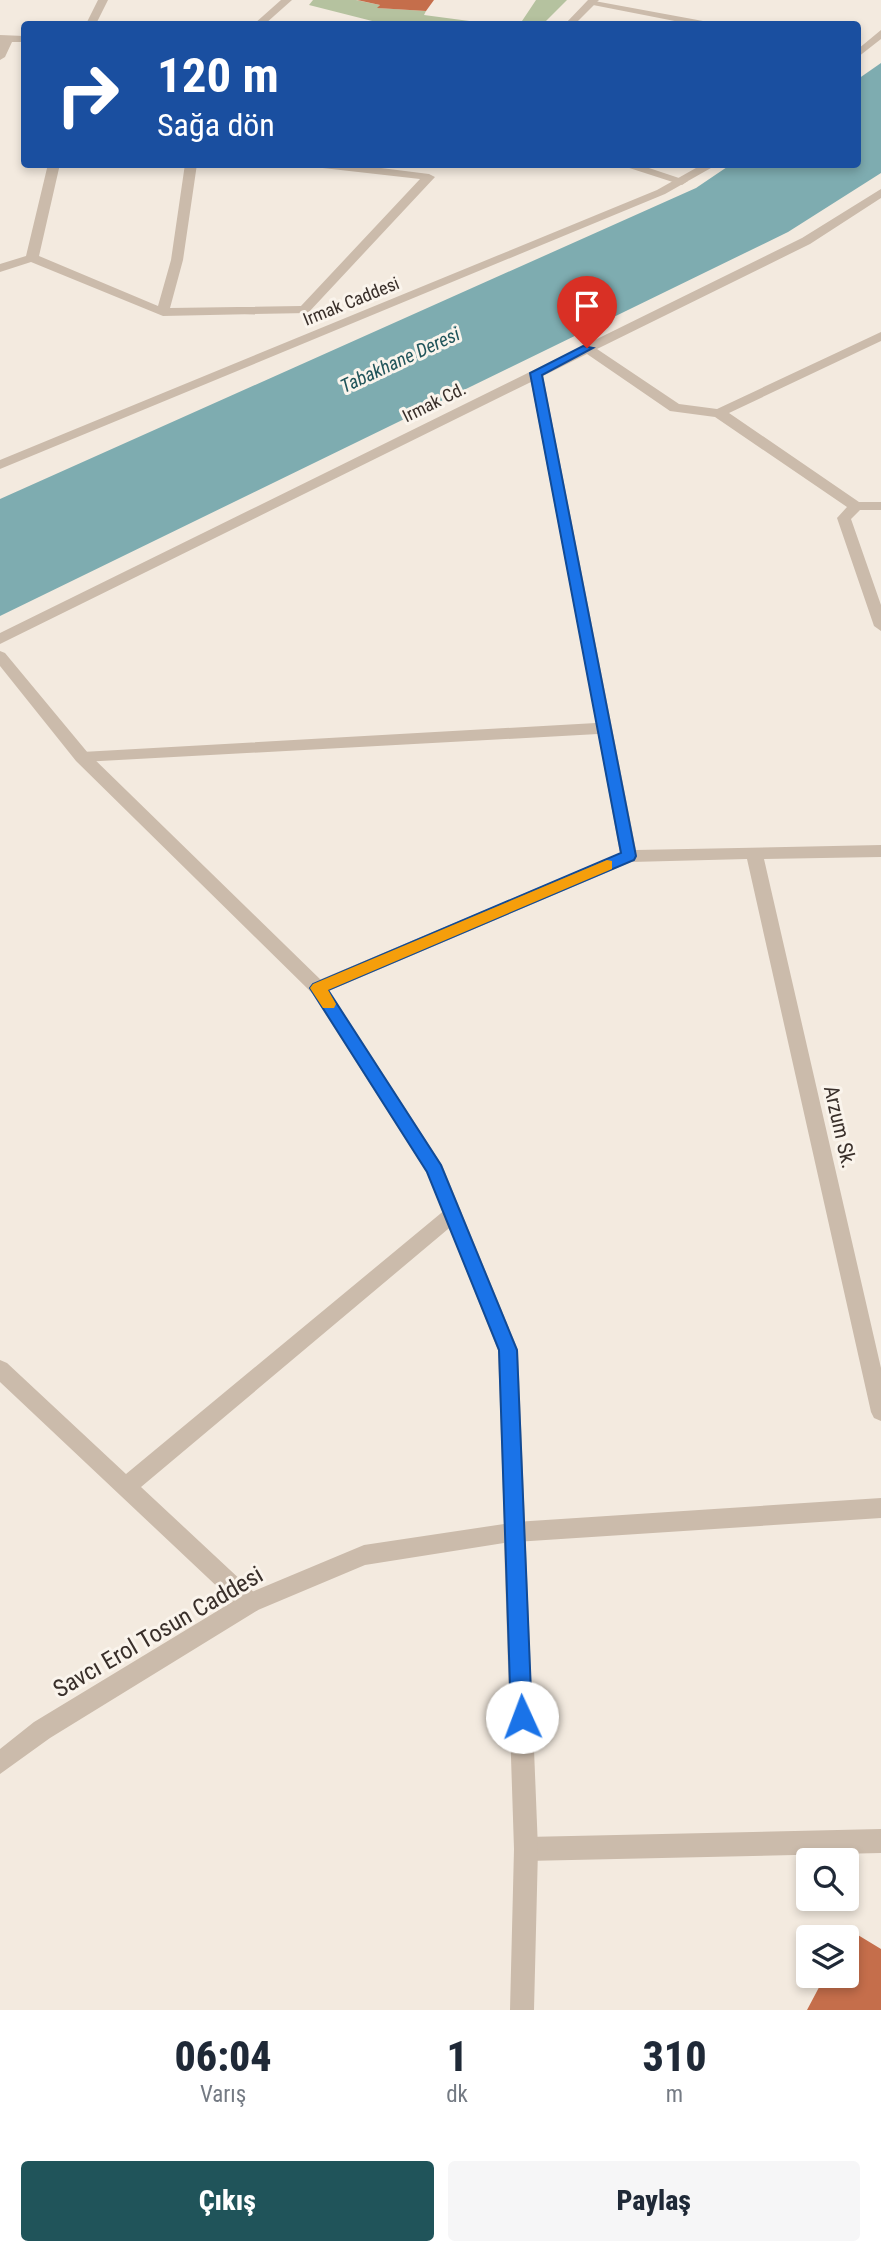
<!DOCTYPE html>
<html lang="tr">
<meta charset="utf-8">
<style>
body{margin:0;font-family:"Roboto Condensed",sans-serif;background:#f6f6f7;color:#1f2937;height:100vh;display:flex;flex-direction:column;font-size:26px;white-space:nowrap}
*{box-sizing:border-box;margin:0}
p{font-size:23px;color:#747a83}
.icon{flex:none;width:38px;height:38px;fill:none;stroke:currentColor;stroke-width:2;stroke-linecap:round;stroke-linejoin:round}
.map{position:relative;height:2010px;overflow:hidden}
.side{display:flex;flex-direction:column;background:#fff;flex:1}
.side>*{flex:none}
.guide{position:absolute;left:21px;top:21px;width:840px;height:147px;border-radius:7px;box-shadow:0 4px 10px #0003;background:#1a4fa0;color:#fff;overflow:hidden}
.fabs{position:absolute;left:796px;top:1848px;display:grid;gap:14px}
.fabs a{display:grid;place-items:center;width:63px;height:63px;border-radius:7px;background:#fff;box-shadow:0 4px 10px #0003;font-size:35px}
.pin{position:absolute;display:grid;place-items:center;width:60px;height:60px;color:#fff;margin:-72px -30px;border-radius:50% 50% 50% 0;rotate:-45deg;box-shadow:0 0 7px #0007}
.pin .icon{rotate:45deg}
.me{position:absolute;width:77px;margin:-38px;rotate:358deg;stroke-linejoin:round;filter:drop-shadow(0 0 5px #0008)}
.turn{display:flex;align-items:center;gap:24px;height:147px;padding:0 21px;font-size:32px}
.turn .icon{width:91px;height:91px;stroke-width:2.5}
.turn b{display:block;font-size:49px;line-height:60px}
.eta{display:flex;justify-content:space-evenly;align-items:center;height:119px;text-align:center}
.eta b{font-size:42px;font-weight:800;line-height:49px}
.button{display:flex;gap:14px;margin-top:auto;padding:14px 21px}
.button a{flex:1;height:80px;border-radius:7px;background:#20545a;color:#fff;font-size:28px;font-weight:800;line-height:80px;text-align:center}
.button a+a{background:#f6f6f7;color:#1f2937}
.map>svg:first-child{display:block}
</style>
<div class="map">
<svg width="881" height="2010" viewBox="0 0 881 2010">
<rect width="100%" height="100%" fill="#f3eadf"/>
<!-- green -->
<path fill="#b5c29f" d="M313,0h43l24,5 -2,3 48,3 -2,4 68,9h-108l-75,-19z
M536,0h31l-24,24h-23z"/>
<!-- water -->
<path fill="#7eacb0" d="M881,63v110l-93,59 -788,384v-117l696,-311 34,-23 128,-1v-85z"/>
<!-- building -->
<path fill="#c56e4b" d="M357,0h77l-8,11 -49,-3 3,-3z
M848,1929l33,20v61h-74l18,-34h22v-39h-3z"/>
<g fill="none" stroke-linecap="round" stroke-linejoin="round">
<!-- service -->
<path fill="#cbbbab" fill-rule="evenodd" d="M589,0l114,21 5,3h-18l-97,-19 -4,-1z"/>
<!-- minor -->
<path fill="#cbbbab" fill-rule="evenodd" d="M98,0h10l-12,24h-10z
M281,0h11l-27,24h-11z
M588,0h11l-24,24h-10z
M0,35l24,1v6h-12l-7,15 -5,3z
M48,164h12l-21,92 119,50 13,-46 14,-96h12l-14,96 -13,48 131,-2 119,-127 -106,-12 -5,-3h40l80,10 6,3 -127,136 -145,3 -132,-54 -31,10v-8l26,-8z
M617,164h20l51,17 -6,4z
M881,189v9l-71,46 -213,105 82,55 38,5 164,-77v9l-152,72 130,89h22v8h-21l-9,9 30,86v26l-7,-5 -37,-108 10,-11 -132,-90 -45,-6 -83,-57 -44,22 93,474 245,-5v12l-117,2 117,509v53l-7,-3 -3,-6 -124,-553 -116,3 -307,131h-12l-3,-5 3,-5 308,-130 -22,-119 -516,28 -8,-5 8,-5 514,-29 -65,-341 -531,262v-11l802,-395z
M453,1206l7,3 2,5 -2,5 -319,268 117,109 3,7 -3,7 -8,3 -8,-3 -242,-228v-22l7,3 119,111 320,-265z
M881,1498v20l-366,24 -8,-3 -3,-7 3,-7 8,-3z
M881,1829v24l-355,8 -8,-4 -4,-8 4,-8 8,-4z"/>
<!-- tertiary -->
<path fill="#cbbbab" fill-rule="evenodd" d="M881,30v9l-23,18v-8z
M703,164h15l-53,30 -665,275v-9l657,-270z
M0,651l5,2 83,100 236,230 118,182 76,185 20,499 -4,161h-24l4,-161 -10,-306 -139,22 -107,45 -208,128 -50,36v-25l34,-27 208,-126 122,-51 140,-21 -6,-174 -71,-177 -115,-180 -236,-232 -76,-95z"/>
</g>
<!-- route -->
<path fill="#1a73e8" stroke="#114b97" stroke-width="2" d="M583,346l10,2 -51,27 94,481 -2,4 -306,130 113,175 76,185 15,367 -3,7 -7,3 -8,-3 -3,-7 -12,-367 -72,-178 -117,-184 3,-4 308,-131 -91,-480z"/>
<!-- slow -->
<path fill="#f59e0b" d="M607,860l5,1v8l-284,121 8,14 -2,4h-11l-13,-20 3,-4z"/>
<g text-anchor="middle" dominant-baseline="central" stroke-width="6" stroke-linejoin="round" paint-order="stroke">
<!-- far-street labels -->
<g font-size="18" fill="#392f2a" stroke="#faf4ec">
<text transform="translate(351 301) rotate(-22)">Irmak Caddesi</text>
<text transform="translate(434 402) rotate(-26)">Irmak Cd.</text>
</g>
<!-- far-water labels -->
<g font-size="19" font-style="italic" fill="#20545a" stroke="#faf4ec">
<text transform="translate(400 360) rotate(-25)">Tabakhane Deresi</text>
</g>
<!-- street labels -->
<g font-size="21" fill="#392f2a" stroke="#faf4ec">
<text transform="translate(840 1127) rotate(77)">Arzum Sk.</text>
</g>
<!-- near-street labels -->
<g font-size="24" fill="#392f2a" stroke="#faf4ec">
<text transform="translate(158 1632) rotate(-30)">Savcı Erol Tosun Caddesi</text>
</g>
</g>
</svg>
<div class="fabs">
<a><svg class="icon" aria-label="search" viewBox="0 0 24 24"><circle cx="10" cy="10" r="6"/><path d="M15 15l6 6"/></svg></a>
<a><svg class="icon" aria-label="layers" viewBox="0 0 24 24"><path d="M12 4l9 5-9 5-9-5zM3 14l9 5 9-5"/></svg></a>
</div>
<div class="pin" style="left:587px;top:348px;background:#d93025"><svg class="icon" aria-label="arrive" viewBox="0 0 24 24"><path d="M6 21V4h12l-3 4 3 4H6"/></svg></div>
<svg class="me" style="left:522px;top:1717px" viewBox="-20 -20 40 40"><circle r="19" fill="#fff"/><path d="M0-13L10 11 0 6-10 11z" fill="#1a73e8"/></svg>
<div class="guide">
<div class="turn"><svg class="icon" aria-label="right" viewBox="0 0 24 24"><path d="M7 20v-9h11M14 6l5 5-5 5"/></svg><div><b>120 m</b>Sağa dön</div></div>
</div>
</div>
<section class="side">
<div class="eta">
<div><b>06:04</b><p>Varış</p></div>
<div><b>1</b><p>dk</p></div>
<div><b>310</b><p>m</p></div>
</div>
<div class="button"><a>Çıkış</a><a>Paylaş</a></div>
</section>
